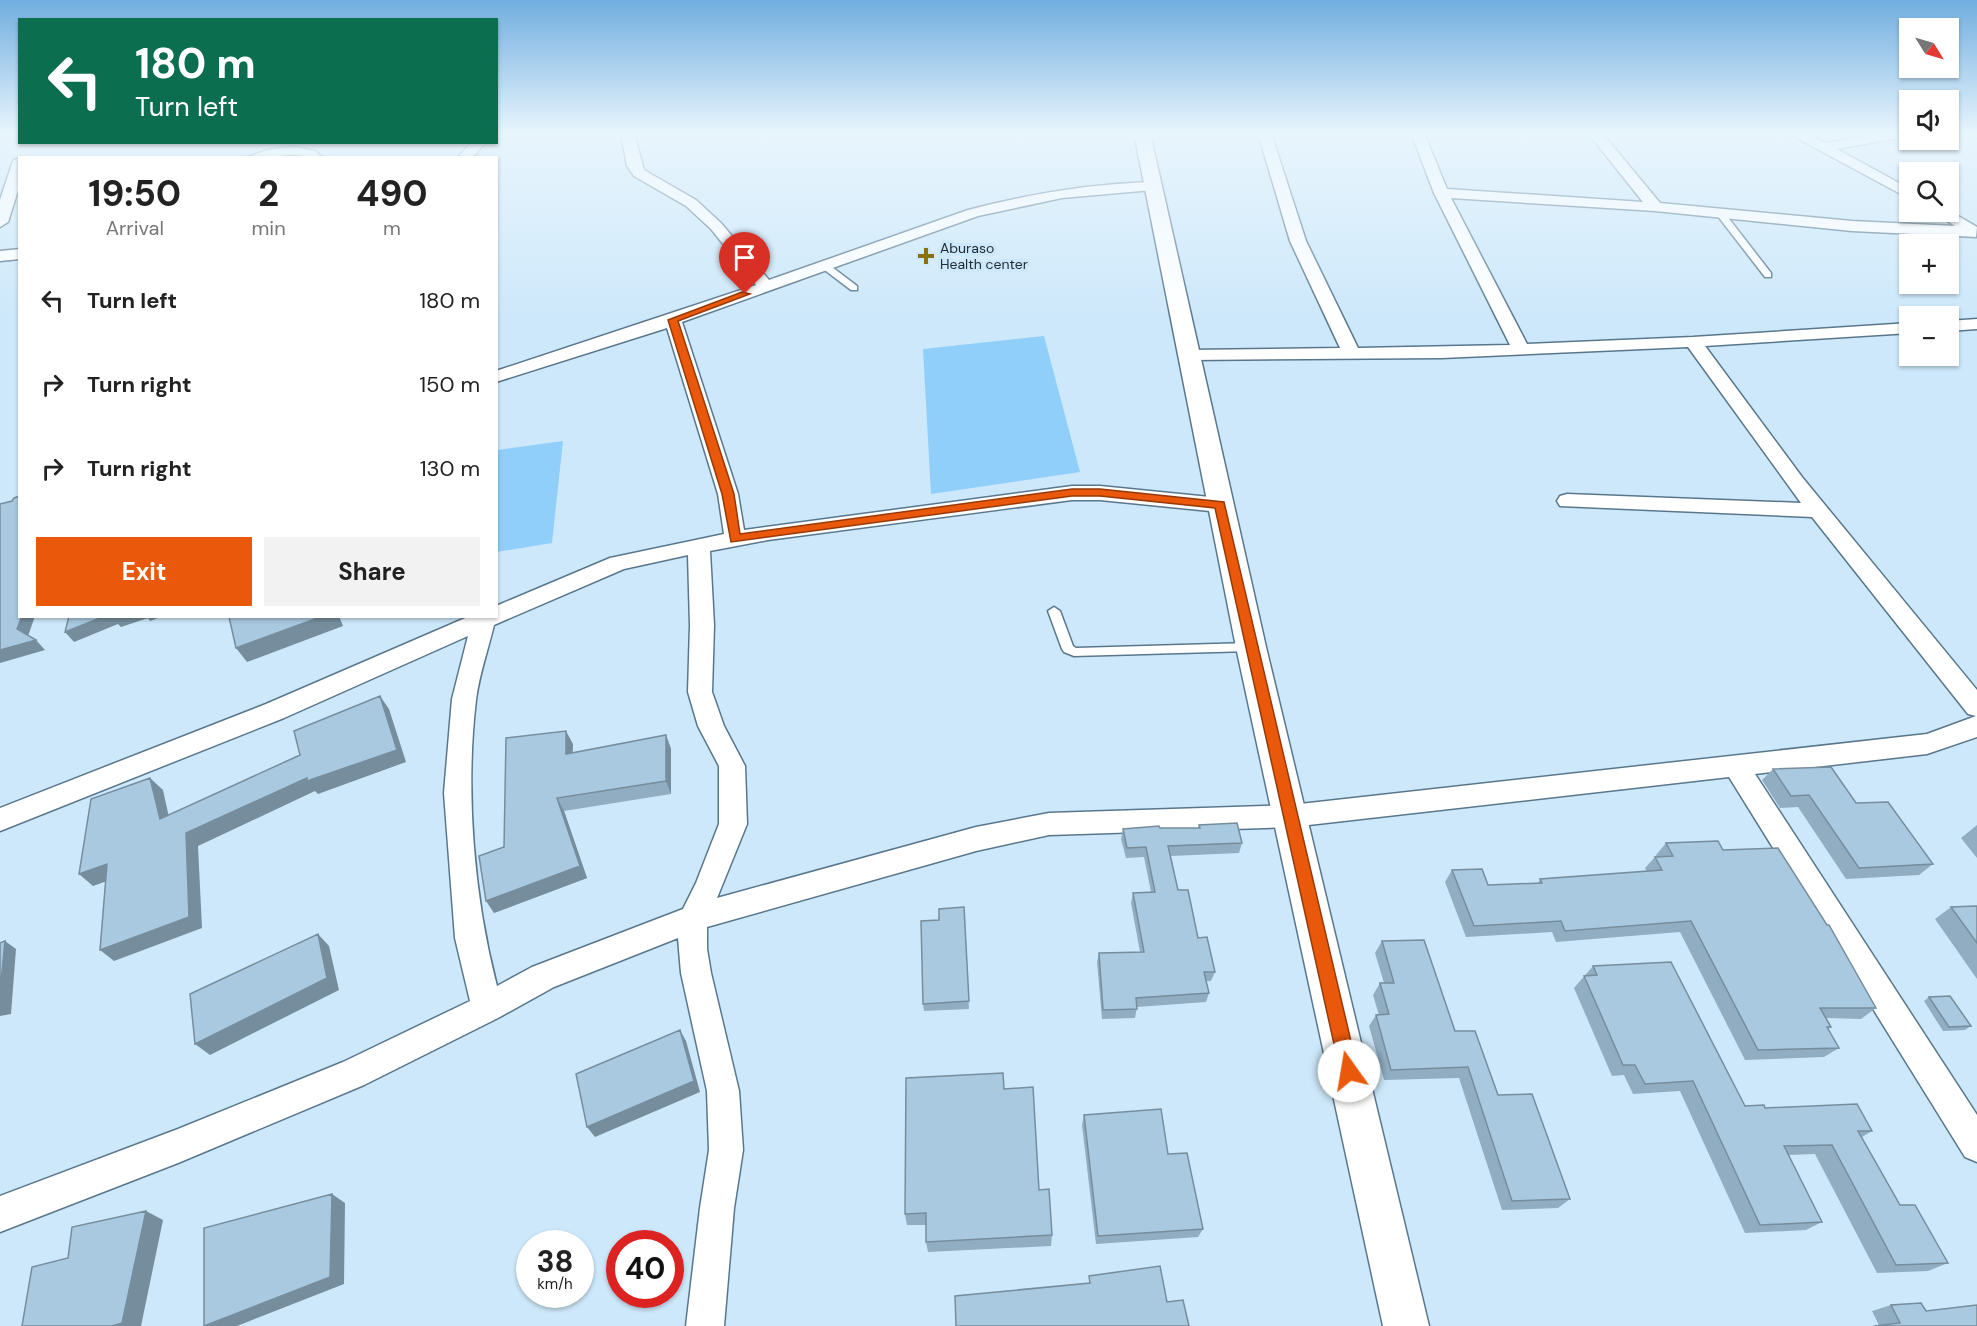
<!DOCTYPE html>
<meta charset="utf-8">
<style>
body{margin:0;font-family:"DM Sans",sans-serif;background:#f2f2f2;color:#222;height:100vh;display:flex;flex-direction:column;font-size:22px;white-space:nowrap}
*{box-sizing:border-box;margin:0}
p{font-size:20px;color:#767676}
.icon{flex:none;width:33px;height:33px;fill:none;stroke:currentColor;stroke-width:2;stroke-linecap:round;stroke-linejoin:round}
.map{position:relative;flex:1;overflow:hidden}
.sheet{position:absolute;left:18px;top:156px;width:480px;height:462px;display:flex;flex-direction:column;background:#fff;border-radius:0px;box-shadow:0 2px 4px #0004}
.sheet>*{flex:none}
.top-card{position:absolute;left:18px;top:18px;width:480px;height:126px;border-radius:0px;box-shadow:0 2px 4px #0004;background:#0b6e4f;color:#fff;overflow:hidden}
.needle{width:39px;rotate:127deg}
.controls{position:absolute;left:1899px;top:18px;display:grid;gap:12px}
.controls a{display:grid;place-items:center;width:60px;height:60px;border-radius:0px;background:#fff;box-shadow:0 2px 4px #0004;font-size:30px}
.speed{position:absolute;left:516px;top:1230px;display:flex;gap:12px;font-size:30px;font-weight:700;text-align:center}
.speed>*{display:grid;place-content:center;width:78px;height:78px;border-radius:50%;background:#fff;box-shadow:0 2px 4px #0004;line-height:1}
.speed small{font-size:15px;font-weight:400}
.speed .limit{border:9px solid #d22;background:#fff;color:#111}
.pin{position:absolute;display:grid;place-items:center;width:51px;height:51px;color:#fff;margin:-62px -26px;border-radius:50% 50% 50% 0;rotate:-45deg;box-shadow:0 0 6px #0007}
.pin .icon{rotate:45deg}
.me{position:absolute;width:66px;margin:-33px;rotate:347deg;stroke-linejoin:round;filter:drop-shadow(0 0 4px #0008)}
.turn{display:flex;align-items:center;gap:21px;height:126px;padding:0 18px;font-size:27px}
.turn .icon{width:78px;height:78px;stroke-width:2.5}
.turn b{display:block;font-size:42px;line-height:51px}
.eta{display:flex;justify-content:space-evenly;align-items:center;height:102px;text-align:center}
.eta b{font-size:36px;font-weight:700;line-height:42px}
.action{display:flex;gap:12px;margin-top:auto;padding:12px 18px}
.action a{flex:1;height:69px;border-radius:0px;background:#ea580c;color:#fff;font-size:24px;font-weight:700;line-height:69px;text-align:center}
.action a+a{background:#f2f2f2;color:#222}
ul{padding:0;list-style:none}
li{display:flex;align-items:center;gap:18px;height:84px;padding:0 18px}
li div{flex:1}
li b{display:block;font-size:22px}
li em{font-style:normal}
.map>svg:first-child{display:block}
</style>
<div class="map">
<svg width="1977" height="1326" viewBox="0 0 1977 1326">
<rect width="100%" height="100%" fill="#cde8fa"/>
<!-- green -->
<path fill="#8fcffa" d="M1044,336l36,136 -149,22 -8,-145z
M563,441l-11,102 -55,9v-102z"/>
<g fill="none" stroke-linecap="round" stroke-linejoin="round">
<!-- service casing -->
<g stroke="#59778c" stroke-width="3">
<path id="service" d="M1717,211h6l48,62v4h-6l-48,-62z
M822,264h6l29,22v4h-6l-29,-22z
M1054,607l6,4 13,35 3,2 174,-5 6,4 -6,4 -176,5 -10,-4 -2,-3 -14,-38z"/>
</g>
<!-- minor casing -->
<g stroke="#59778c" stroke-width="3">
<path id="minor" d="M496,133h16l-2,3 -14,3z
M621,133h13l10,37 52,30 25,23 48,57 199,-70c61,-16 121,-26 184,-28l7,4 -7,4 -90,8 -84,18 -296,106 56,172 6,36 328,-44h28l120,12 7,2 3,5 -3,5 -7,2 -120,-12h-28l-304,40 -58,11 4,74 -2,67 12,34 21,40 2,58 -30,74 259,-71 73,-14 242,-8 636,-71 49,-18 -8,-2 -156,-197 -252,-11 -3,-5 3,-5 7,-2 234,9 -113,-156 -246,11 -252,2 -6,-1 -3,-4 3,-4 6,-1 150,-2 -50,-107 -32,-108h13l35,108 52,107 152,-3 -76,-152 -23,-60h13l23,56 196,13 -55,-69h14l58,70 192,18 103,5 -21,-14 14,-2 29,17 -1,10 -124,-6 -197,-20 -204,-13 76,146 166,-7 217,-14v10l-205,13 97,131 175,213v47l-50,17 -172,20 222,341v47l-12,-5 -236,-380 -438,50 -242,8 -73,16 -269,76v22l4,24 28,118 4,59 -9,58 -10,118h-38l14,-118 9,-58 -2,-59 -26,-118 -3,-35 -124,49 -56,31 -134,67 -186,78 -178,69v-36l178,-67 165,-67 127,-61 -15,-63 -11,-145 8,-94 16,-63 -184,82 -284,113v-23l266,-104 204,-88h26v-10l114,-48 114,-24 -6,-40 -51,-166 -171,54v-11l260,-86 -45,-56 -25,-23 -52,-30 -7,-10zM688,555l2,70 -2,67 10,34 21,40v58l-23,59 -13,26 -151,58 -35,19c-23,-89 -32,-194 -21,-286 3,-25 12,-50 18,-75l130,-56z
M1792,133h15l18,10 58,-10h27l-1,3 -5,1 -67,12 73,40v10l-117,-63z
M1969,133h8v4l-6,-1z
M472,142h14l-14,16h-15z
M294,147l21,4 8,7 -29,-3 -49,3 22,-8z
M20,157l3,1h-3v26l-12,38 -8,5v-27l13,-39z
M20,249v10l-20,2v-10z
M1977,319v10l-29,2v-10z"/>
</g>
<!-- tertiary casing -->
<g stroke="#59778c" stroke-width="3">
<path id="tertiary" d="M1134,133h16l116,514 163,679h-46l-147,-679z"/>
</g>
<!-- service -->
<use href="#service" fill="#fff" fill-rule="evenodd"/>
<!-- minor -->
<use href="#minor" fill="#fff" fill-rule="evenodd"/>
<!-- tertiary -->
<use href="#tertiary" fill="#fff" fill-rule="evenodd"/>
</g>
<!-- wall -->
<path fill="#91adc1" d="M666,735l5,14v45l-107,17 23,67 -93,35 10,-66 69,-103 -1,9z
M1773,769l83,34 77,61 -14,11 -73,4 -48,-72 -18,1 -18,-28z
M1199,825l43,18 -3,10 -68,3 7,34 20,48 17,34 -4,9h-5l3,12 -3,9 -69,5 -2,11 -33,1 -5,-57 2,-9 41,-1 -9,-49 2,-10 18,-1 -7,-35 -18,1 -5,-19 2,-10 75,-1z
M1977,825v33l-16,-20z
M1666,843l57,7 153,158 -15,11 -35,-1 5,9 -3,2 11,19 -15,9 -79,3 -65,-128 -124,10 -4,-10 -86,5 -21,-55 7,-12 36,15 50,-2 2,-4 107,-7 -2,-4 10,-11h2l-1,-2z
M1977,906v73l-42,-60 16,-12z
M964,907l5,102 -45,2 -1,-7 16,-84z
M1382,941l73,90 43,64 72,104 -12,9 -56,2 -43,-132 -75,2 -15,-54 7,-11h3l-6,-20 7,-12h4l-9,-30z
M1593,966l152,140 20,2 107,23 -10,6 38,68 48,58 -20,8 -51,2 -62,-119 -26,1 33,67 -16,8 -61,3 -65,-142 -47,3 -9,-19 -12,1 -38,-88z
M1929,997l42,29 -6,4 -22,1 -19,-30z
M1004,1089l35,101 13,45 -1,11 -123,6 -2,-10v-17h-19l-2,-11z
M1084,1115l84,39 35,75 -5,8 -102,7 -14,-119z
M1891,1305l35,6 51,15 -98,-1 -7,-14z"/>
<!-- shaded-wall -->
<path fill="#768d9d" d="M22,616h13l-8,23 -10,-10z
M105,616h58l-13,5 -2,-3 -27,9 -3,-3 -44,18 -9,-10z
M323,616h16l4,10 -96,36 -11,-14z
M36,640l9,10 -45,13v-13z
M380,696l9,13 17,53 -88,32 -3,-3 -117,55 4,82 -88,33 -14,-11 86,-117 121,-55z
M566,731l7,13 -1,24 -6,-14z
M666,735l5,14v45l-5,-13z
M150,778l13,12 9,41 -12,-12z
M557,798l7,13 23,67 -93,35 -8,-12z
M107,864l14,12 -28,10 -14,-12z
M318,934l11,12 10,44 -129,65 -15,-11z
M5,941l11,8 -5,65 -11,2v-24z
M680,1030l6,11 14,51 -105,45 -8,-10z
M332,1194l13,9 -1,81 -107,42h-33z
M146,1211l17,9 -22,106h-29z"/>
<!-- building -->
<path fill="#a9c9e0" stroke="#768d9d" stroke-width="1.5" d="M20,496v120h2l-5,13 19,11 -36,10v-146l12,-3 2,-3z
M69,616h36l-40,16z
M232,616h91l-87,32 -7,-31z
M380,696l17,54 -90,31v-3l-121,55 3,84 -89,33 7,-86 -28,10 12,-75 59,-21 10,41 140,-64 -6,-24z
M566,731v23l100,-19v46l-109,17 23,68 -94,35 -7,-45 25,-9 2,-109z
M1831,767l25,36 32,-1 45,62 -74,4 -50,-73 -18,1 -18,-27z
M1237,823l5,20 -74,3 10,44h10l10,48 9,-1 8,35h-11l5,21 -73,5 1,11 -34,1 -4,-57 45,-1 -11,-59 22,-1 -9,-45 -19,1 -4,-19 36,-3 1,2h40l-1,-3z
M1718,841l5,9 55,-2 49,77h2l47,83h-56l11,19h-4l12,21 -81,2 -67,-129 -126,10 -4,-10 -87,5 -22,-56 30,-1 6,16 54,-2 -2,-4 122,-9 -7,-13 18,-1 -7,-13z
M1977,906v37l-26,-36z
M964,907l5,94 -46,3 -2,-83 18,-1v-11z
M318,934l9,44 -132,66 -5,-50z
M1424,940l31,91h20l23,64 34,-1 38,105 -58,2 -44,-134 -77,3 -15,-55 13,-1 -9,-31h14l-12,-42z
M5,941l-5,51v-49z
M1671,962l74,144 19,-1 1,3 92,-4 15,27h-14l42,74h15l33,58 -52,2 -64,-120 -48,1 38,76 -62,3 -67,-144 -48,3 -10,-19h-12l-39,-89 13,-1 -4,-9z
M1950,996l21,30 -22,1 -20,-30z
M680,1030l14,51 -107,46 -11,-53z
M1003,1073l1,16 29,-2 6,103 10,-1 3,46 -126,7v-29l-21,1 1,-136z
M1161,1109l7,45 19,-1 16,76 -105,7 -14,-121z
M332,1194l-2,83 -126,49v-98z
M146,1211l-24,112 -10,3h-90l10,-59 36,-9 4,-31z
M1160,1266l7,36 16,-2 6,26h-233l-1,-30 135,-13 -1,-7z
M1921,1303l5,8 51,-6v21h-103l26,-3 -9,-18z"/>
<!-- sky -->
<linearGradient id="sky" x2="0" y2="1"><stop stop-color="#71aedf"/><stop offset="0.42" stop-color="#e8f5fd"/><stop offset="1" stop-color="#e8f5fd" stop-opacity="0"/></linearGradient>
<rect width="1977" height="318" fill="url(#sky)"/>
<!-- route -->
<path fill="#ea580c" stroke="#983908" stroke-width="1.5" d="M742,292l8,2 -72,27 56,173 6,40 332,-45h28l124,13 134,569 -3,6 -6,3 -7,-3 -2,-6 -125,-563 -115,-12h-28l-341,46 -9,-48 -54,-174z"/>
<!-- markers -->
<path fill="#8d6f12" stroke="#cde8fa" stroke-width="2" d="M923 247h6v6h6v6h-6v6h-6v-6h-6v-6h6z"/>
<g text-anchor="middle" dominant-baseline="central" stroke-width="6" stroke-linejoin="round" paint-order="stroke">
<!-- far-poi labels -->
<g font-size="14" fill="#202c35" stroke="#cde8fa" text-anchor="start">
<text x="940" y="248">Aburaso<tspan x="940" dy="16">Health center</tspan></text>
</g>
</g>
</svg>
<div class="controls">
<a><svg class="needle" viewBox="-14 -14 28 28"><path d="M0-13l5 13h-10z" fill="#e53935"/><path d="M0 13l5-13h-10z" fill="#767676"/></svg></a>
<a><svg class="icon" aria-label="sound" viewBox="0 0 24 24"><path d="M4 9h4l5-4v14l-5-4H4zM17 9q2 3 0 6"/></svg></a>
<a><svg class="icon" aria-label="search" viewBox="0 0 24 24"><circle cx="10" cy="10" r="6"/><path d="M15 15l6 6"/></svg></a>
<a>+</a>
<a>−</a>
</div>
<div class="speed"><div>38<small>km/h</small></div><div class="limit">40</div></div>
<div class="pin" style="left:745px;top:294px;background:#d93025"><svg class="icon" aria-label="arrive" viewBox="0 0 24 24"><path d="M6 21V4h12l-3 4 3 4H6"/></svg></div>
<svg class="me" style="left:1349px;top:1071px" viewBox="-20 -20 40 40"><circle r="19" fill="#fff"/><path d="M0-13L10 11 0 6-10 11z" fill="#ea580c"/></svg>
<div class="top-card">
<div class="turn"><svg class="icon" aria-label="left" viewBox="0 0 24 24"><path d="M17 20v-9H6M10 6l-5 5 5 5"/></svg><div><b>180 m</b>Turn left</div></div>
</div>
<section class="sheet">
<div class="eta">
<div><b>19:50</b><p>Arrival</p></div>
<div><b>2</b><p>min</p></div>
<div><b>490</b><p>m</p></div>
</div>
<ul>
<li><svg class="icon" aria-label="left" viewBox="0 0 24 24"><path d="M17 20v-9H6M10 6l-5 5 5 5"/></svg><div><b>Turn left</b></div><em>180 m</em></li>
<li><svg class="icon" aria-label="right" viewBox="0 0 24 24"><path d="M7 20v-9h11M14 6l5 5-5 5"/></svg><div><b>Turn right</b></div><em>150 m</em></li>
<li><svg class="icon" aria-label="right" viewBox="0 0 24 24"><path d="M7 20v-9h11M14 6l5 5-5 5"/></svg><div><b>Turn right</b></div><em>130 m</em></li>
</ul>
<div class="action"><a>Exit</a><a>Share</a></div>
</section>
</div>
